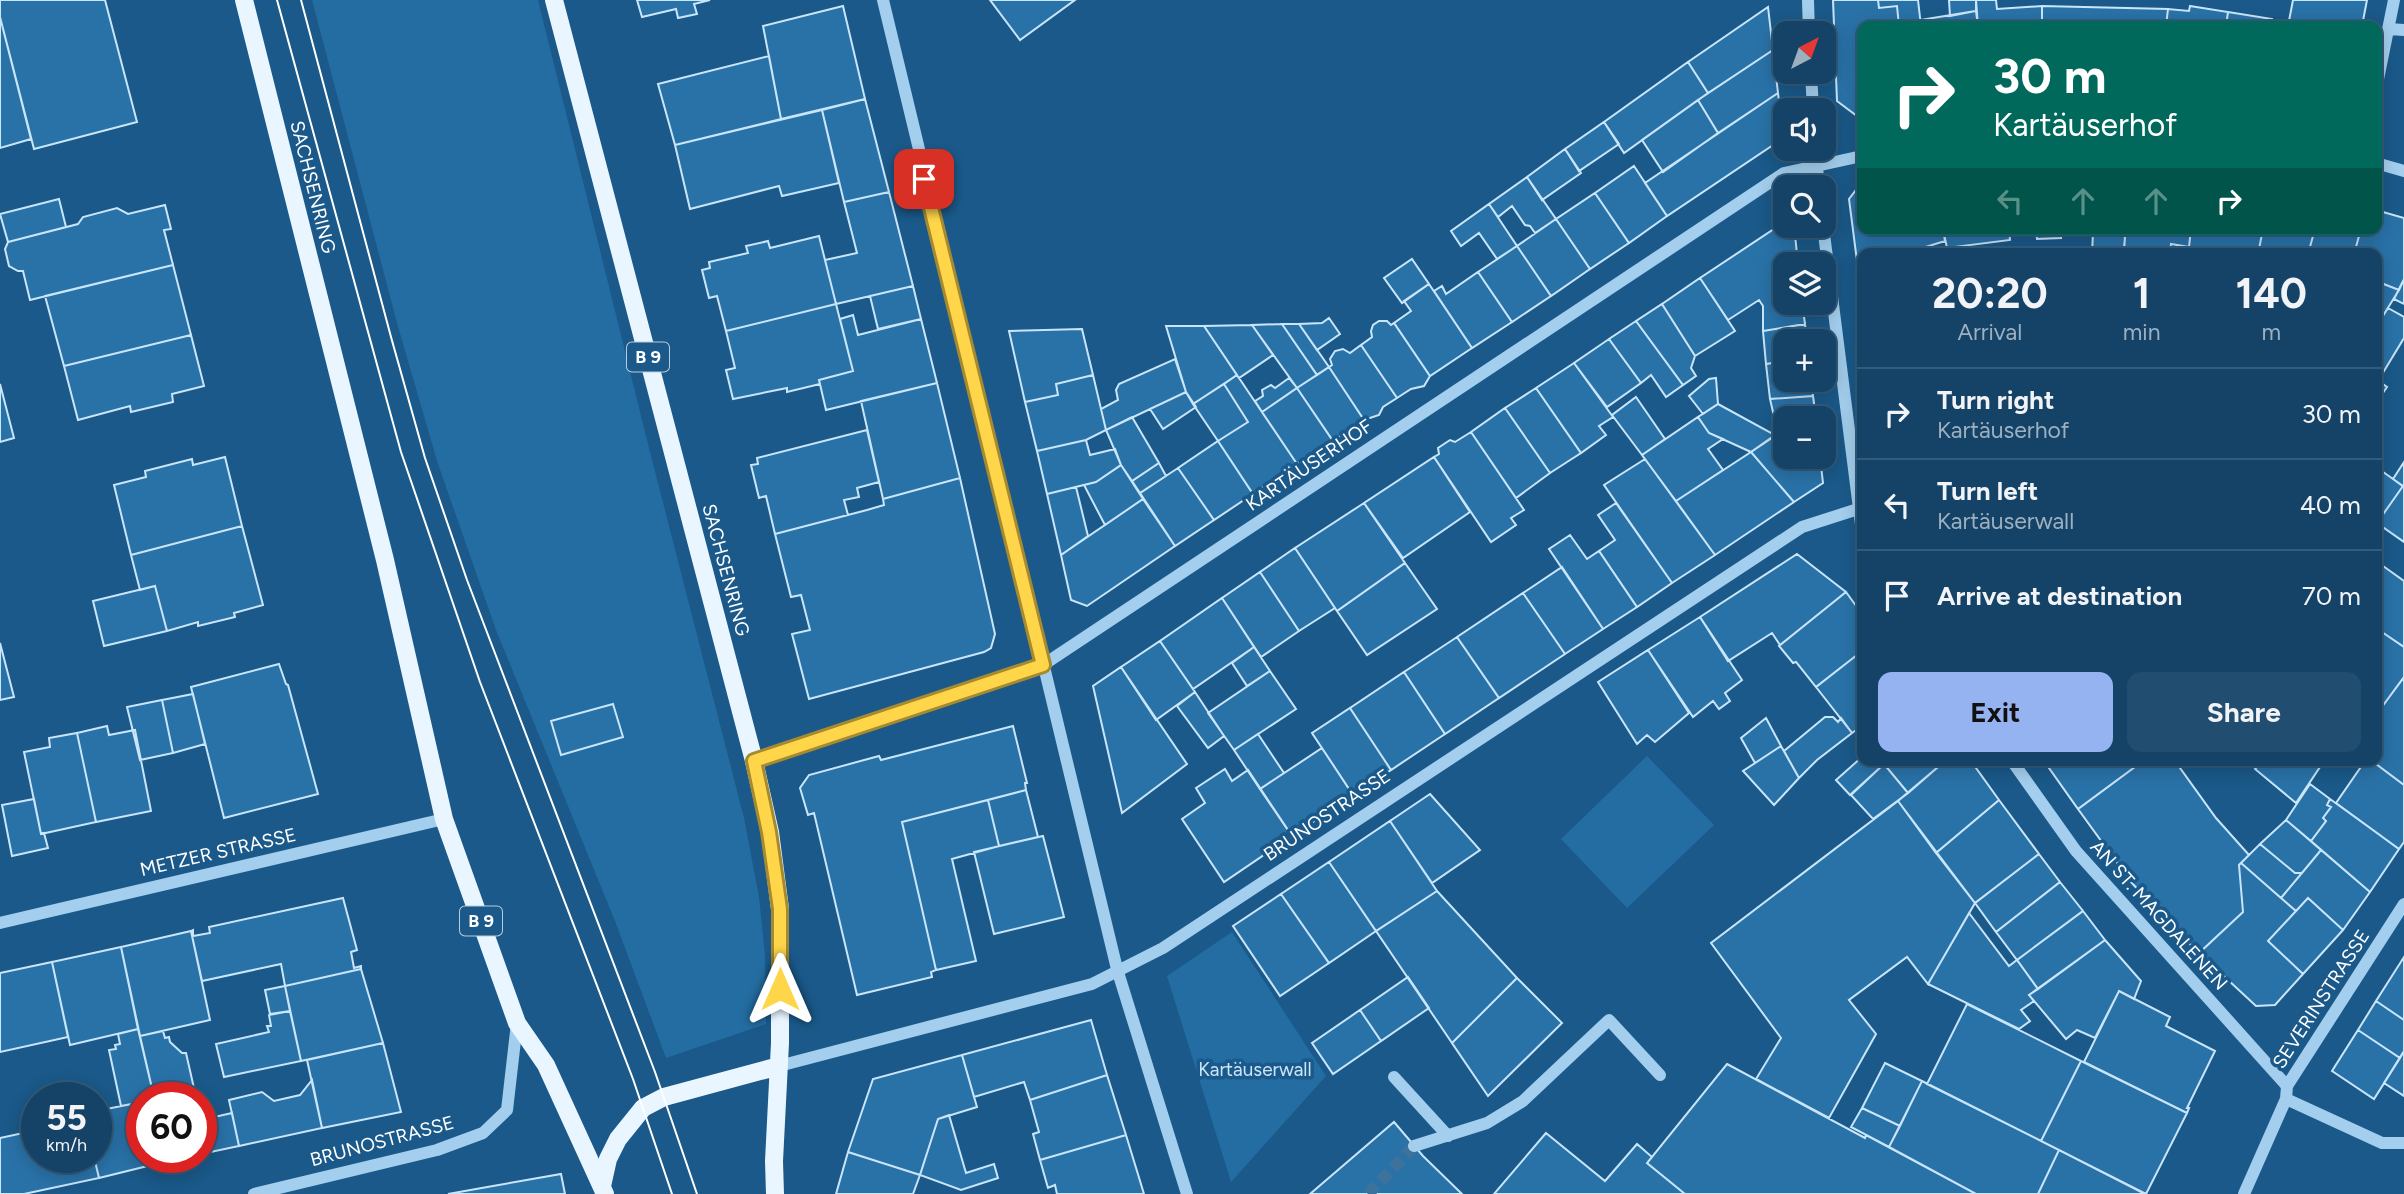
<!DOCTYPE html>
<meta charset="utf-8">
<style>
body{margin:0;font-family:Figtree,sans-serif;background:#214e70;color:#f1f3f6;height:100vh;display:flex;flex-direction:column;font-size:26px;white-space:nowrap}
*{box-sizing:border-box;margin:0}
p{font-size:23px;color:#9db0c0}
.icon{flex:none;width:38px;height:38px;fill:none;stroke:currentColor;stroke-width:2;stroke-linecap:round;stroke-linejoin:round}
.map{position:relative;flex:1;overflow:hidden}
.side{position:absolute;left:1857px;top:248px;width:525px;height:518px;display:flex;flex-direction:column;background:#144367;border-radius:14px;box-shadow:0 4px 18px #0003,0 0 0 2px #335c7b}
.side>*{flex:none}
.banner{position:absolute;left:1857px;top:21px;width:525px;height:214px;border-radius:14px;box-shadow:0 4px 18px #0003,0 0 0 2px #335c7b;background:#00695c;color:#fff;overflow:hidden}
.needle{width:46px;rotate:41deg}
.fabs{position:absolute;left:1773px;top:21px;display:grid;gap:14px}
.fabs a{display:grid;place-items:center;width:63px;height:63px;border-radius:14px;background:#144367;box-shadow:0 4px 18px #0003,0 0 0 2px #335c7b;font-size:35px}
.speed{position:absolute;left:21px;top:1082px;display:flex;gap:14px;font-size:35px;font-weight:700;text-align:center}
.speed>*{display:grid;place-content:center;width:91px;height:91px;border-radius:50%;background:#144367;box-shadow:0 4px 18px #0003,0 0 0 2px #335c7b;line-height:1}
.speed small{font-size:18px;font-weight:400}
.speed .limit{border:10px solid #d22;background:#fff;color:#111}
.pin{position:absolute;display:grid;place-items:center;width:60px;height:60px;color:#fff;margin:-30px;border-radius:14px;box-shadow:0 4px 10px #0006}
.me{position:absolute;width:77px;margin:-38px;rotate:0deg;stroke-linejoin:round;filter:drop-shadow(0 0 5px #0008)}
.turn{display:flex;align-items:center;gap:24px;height:147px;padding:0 21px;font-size:32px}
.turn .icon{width:91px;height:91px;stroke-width:2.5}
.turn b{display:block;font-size:49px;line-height:60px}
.lanes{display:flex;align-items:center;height:66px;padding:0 21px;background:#0003;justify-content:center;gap:35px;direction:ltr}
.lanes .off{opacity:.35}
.eta{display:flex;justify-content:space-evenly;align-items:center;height:119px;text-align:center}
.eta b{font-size:42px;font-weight:700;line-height:49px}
.primary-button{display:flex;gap:14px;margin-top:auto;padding:14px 21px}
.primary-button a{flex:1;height:80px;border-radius:14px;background:#95b2f1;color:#111;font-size:28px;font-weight:700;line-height:80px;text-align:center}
.primary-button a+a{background:#214e70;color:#f1f3f6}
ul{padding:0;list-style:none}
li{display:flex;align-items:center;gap:21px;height:91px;padding:0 21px;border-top:2px solid #335c7b}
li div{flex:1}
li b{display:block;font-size:26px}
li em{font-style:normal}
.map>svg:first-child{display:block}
</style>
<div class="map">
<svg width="2404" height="1194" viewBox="0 0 2404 1194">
<rect width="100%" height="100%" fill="#1a5989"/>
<!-- green -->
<path fill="#236da2" d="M312,0h226l110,444 96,374 15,79 6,58 1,69 -100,34 -51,-137 -119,-291 -59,-169 -40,-138z
M1647,756l67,69 -87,83 -66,-69z
M1232,932l94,144 -95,106 -64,-206z"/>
<!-- building -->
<path fill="#2972a8" stroke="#c9e5f9" stroke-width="2" d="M0,0h105l32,122 -103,27 -34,-132z
M637,0h73l-16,4 3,10 -19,4 -2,-9 -34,8z
M990,0h85l-55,40z
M1833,0h45l1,8 18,-2 2,20h-37v88l-5,2 -20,-15z
M1878,0h40l3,26h-22l-2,-20 -18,2z
M1949,0h27v11l-26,5z
M1976,0h20l1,9 45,-3v20h-64z
M2293,0h74l-5,26h-74z
M843,6l22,93 -84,20 -18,-93z
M2042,6l126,3 -2,17h-124z
M2190,6l38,6 -2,14h-60l2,-17 21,2z
M1768,7l5,43 -65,43 -20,-31z
M1976,11l2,15h-57l-1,-6z
M2228,12l44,7 -1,7h-45z
M0,17l31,122 -31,9z
M1773,50l5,43 -60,40 -20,-33z
M769,56l12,63 -106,26 -17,-61z
M1688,62l20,31 -84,60 -20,-31z
M1778,93l5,41 -4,7 -112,75 -22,-33z
M865,99l24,93 -45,10 -22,-92z
M1698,100l20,33 -55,39 -21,-32z
M822,110l17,73 -57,13 -3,-10 -89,23 -15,-64z
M1604,122l15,22 -40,27 -14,-22z
M1565,149l16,24 -39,27 -15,-23z
M1634,166l33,50 -38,27 -34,-50z
M1527,177l29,42 -21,14 -5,-7 -5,-1 -13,-19 -14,11 -9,-13z
M1859,186h3v43h81l2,12 -42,13h-41v46l-13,-101z
M889,192l24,94 -77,18 -11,-44 32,-7 -13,-51z
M1595,193l34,50 -39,26 -34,-50z
M59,199l7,28 -58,15 -8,-28z
M1489,204l28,42 -20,13 -18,-26 -18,13 -10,-15z
M165,205l6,24 -7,1 9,35 -143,35 -7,-29h-5l-9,-5 -4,-17 3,-7 70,-18 5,-7 34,-9 11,6z
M2376,210l28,8v61l-5,11 -23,-9v-27h-22l7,-25h15z
M1556,219l34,50 -39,27 -34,-50z
M1777,227l18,8 3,29h-13v39h17l3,21 -42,7v-25l-4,-6 -31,20 -28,-42z
M1943,229h66l1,11 -63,8z
M2036,229h25v9l-24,1z
M2061,229h64v6z
M2126,229h65l-2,18 -18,-3 -1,10h-24v-5l-22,-2z
M2191,229h72l-5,25h-31l-38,-7z
M2263,229h52l-7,25h-50z
M2315,229h46l-7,25h-46z
M2093,232l32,3 -1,19h-32z
M819,236l17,68 -110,27 -9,-35 -8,2 -7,-28 8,-2 -1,-6 39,-9 -2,-7 22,-5 2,7z
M1517,246l34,50 -39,26 -34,-50z
M1412,259l17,25 -27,19 -18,-25z
M173,265l18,70 -127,31 -19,-70z
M1478,272l34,50 -40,26 -38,-57 8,-5 4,8z
M1700,278l35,53 -40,25 -33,-52z
M2404,279v25l-10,-5z
M2381,283l18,7 -23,37v-36z
M1429,284l43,64 -42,28 -36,-53 17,-12 -7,-10z
M913,286l8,33 -43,10 -8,-33z
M836,304l17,67 -34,9 1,4 -33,8v-4l-54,11 -7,-29 9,-2 -9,-37z
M1662,304l33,52 -4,12 5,8 -13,9 -47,-64z
M2388,308l16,9v21l-26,43 -2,-2v-52z
M853,315l5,20 63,-16 16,64 -111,27 -7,-30 34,-9 -13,-52z
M1329,318l11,16 -23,16 -18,-26 23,-1z
M1379,321h8l4,4 3,-2 36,53 -6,10 -13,3 -14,9 -36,-53 11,-8 -1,-6 2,-6z
M1636,321l47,64 -17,12 -15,-22 -10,8 -32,-44z
M1282,324h17l30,43 -12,8z
M1282,324l35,51 -20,13 -45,-63z
M1805,324l2,17h-22v20l-19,3 -3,-33z
M1252,325l21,30 -34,23 -35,-52z
M1166,326h38l33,49 -44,29 -7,-12z
M1082,329l11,46 -37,9 2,11 -33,7 -16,-71z
M191,335l13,51 -32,8 1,8 -42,10 -1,-6 -52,14 -14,-54z
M1609,339l32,44 -34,24 -33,-44z
M1361,345l36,53 -14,9 -4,8 -15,5 -35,-53 3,-2 -2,-6 5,-8 8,-2 7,4z
M1175,359l11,33 -80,38 -5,-21 17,-9 -2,-10 3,-6z
M1785,361v19h26l2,16 -43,3 -4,-35z
M1574,363l39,54 -14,9 7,9 -25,18 -45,-65z
M1329,367l35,53 -31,21 -36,-53z
M1093,375l13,55 -20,10 -49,11 -12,-49 33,-7 -2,-11z
M1237,375l60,89 -44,30 -35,-53 30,-19 -24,-38z
M1289,378l8,10 -35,24 -7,-11 8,-5 -1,-6 9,-5 4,3z
M1716,378l2,26 -15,10 -14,-18 20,-17z
M2376,379l11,8 -11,16z
M937,383l23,95 -77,21 -22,-98z
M0,384l14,54 -14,4z
M1224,384l24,38 -30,19 -25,-37z
M1297,388l36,53 -36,23 -35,-52z
M1536,388l45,65 -31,20 -45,-65z
M1186,392l10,15 -33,22 -13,-20z
M1813,396l3,22h-31v16h-7l-8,-35z
M1636,397l29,42 -23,16 -30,-40z
M1718,404l57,31 -24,17 -42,-19 -11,-16z
M1505,408l45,65 -34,25 -45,-66z
M1132,417l27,46 -27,18 -11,-16 -15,-35z
M1698,417l11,16 14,6 -15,10 15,21 -47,31 -34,-46z
M867,430l12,52 -22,6 2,9 -15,3 4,15 -73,19 -9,-38 -7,2 -8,-33 7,-1 -1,-6z
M1471,432l53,78 -13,8 5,7 -25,17 -57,-85 5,-3 -1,-6 12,-8 5,2z
M1778,434h7v23h35l3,26 -29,19 -43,-50z
M1086,440l4,15 25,-6 6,16 -25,17 -49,12 -10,-43z
M1218,441l35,53 -39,26 -36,-52z
M1751,452l43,50 -79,53 -39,-54z
M225,457l17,69 -111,29 -17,-70 32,-8 -1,-6 47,-12 1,6z
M1434,457l36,55 -67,46 -39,-55z
M1645,459l70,96 -43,28 -68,-98z
M2404,462v25l-11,-8z
M1159,463l7,13 -26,17 -8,-12z
M1121,465l22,34 -38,26 -21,-40 12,-3z
M2376,467l27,19 -26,37h-1z
M1178,468l36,52 -39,26 -35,-53z
M960,478l35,156 -4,14 -7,4 -175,47 -17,-65 18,-4 -9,-35 -10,2 -16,-63 92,-24 17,-5 -1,-6z
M2403,486l1,1v55l-27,-19z
M1076,487l12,49 -27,19 -14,-61z
M1143,499l32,47 -88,60 -16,-6 -10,-45z
M1364,503l41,60 -68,48 -42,-63z
M1616,503l56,80 -35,24 -38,-56 16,-11 -17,-25z
M242,526l21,79 -29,8 1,4 -37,9v-4l-31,9 -12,-45 -15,4 -9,-35z
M1570,535l17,24 12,-8 38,56 -34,22 -54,-80z
M1295,548l40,60 -36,23 -39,-59z
M1797,554l49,38 -66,53 -8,-12 -44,28 -28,-44z
M2376,561l28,20v66l-28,-19z
M1405,563l32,46 -70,46 -30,-44z
M1562,567l41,62 -38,25 -42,-61z
M1260,572l39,59 -38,26 -39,-59z
M155,586l12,45 -63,15 -11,-45z
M1846,592l16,22v37l-46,36 -20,-25 -3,1 -14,-17z
M1523,593l42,61 -66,44 -42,-61z
M1222,598l32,49 -61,42 -33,-48z
M1700,617l42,63 -17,13 5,8 -11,8 -6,-8 -20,16 -45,-67z
M2376,628l28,19v30l-28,38z
M1457,637l42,61 -54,36 -41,-62z
M1160,641l35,51 -39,28 -35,-53z
M0,643l14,54 -14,3z
M1254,647l16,24 -23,15 -15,-23z
M1648,650l41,63 -34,29 -8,-7 -10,9 -39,-62z
M1862,651v75l-10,7 -36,-46z
M279,664l7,20 2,1 30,109 -94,24 -33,-131z
M1121,667l66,97 -65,49 -29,-127z
M1270,671l26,38 -62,41 -26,-37z
M1404,672l41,62 -54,36 -41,-62z
M2404,677v108l-32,-24h4v-46z
M1195,692l29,44 -16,12 -31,-42z
M193,694l12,50 -32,9 -11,-53z
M162,700l11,53 -33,7 -13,-53z
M613,704l10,33 -62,18 -10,-34z
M1350,708l41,62 -38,25 -41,-62z
M1825,717h8l5,5 3,-4 11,15 -35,27 -18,18 -15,-27z
M1766,718l15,28 -26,17 -14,-25z
M107,726l2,9 26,-5 16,81 -55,11 -19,-89z
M1013,726l14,57h-2l1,7 -124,32 34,148 -5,2 1,5 -75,18 -43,-182 -6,2 -8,-27 9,-13 70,-19 2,4z
M77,733l19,89 -55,12 -17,-82 26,-5 -1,-9z
M1258,734l26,39 -24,16 -26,-39z
M1781,746l18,32 -25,27 -31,-34z
M1322,748l31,47 -61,41 -32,-47z
M1862,757v4h20l2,3 -34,31 -14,-15z
M1887,761h58l-37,32 -24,-29z
M1945,761h26l28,39 -63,53 -38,-52z
M2044,761h99l-65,48z
M2143,761h32l41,57 33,37 -10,10 4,47 -44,41 -27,-26 -41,-45 -53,-73z
M2263,761h61l-28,42 -41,-34z
M2365,761h7l32,24v57l-5,7 -63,-46z
M1884,764l24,29 -35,26 -22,-24z
M1225,769l7,12 16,-11 44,66 -68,46 -42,-63 23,-16 -9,-15z
M2310,784l20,15 -3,6 4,2 -8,11 3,3 -15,20 -25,-21z
M1026,790l12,47 -39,9 -11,-46z
M1430,794l50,56 -48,33 -42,-62z
M34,799l7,35 3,-1 4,15 -36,8 -10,-51z
M2330,799l69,50 -29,43 -59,-51 15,-20 -3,-3 8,-11 -4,-2z
M988,800l11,46 -47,13 24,102 -40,9 -34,-148z
M1999,800l40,54 -64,49 -39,-50z
M1898,801l77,102 -47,81 -21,-27 -58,43 27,34 -47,84 -73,-39 25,-41 -70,-95z
M2286,820l35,30 -19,23h-7l-35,-29z
M1390,821l47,70 -61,40 -47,-69z
M1043,836l21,81 -70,17 -20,-82z
M2260,844l35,29h7l-21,25 -40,-35z
M2321,850l49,42 -27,38 -35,-32 -12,13 -15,-13z
M2039,854l21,28 -64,50 -21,-29z
M1329,862l47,69 -47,32 -48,-69z
M2241,863l55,48 -28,30 35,33 -28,31 -19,1 -57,-53 44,-41 -4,-47z
M2060,882l23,29 -66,49 -21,-28z
M1437,891l80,87 -65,65 -76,-112z
M1281,894l48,69 -49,33 -47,-70z
M343,898l14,52 -6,2 3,16 7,-2v3l-76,17 -4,-22 -79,17 -11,-50 2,-1v6l17,-3 -1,-6z
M2308,898l35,32 -40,44 -35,-33z
M2083,911l22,29 -67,49 -21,-29z
M1969,913l40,53 8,-6 21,29 -9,6 5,6 -13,9 9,11 -11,8 -91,-45z
M191,931l19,89 -70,16 -19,-89z
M2105,940l36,41 -7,18 -15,-8 -24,47 -18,-8 -11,9 -37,-44z
M121,947l17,82 -68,16 -18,-83z
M2404,957v63l-28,-19z
M52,962l16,75 -68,15v-79z
M361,969l22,74 -82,18 -16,-75z
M1408,977l21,31 -48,33 -21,-31z
M1517,978l45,45 -74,73 -36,-53z
M285,986l5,25 -20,3 -5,-24z
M2119,991l51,26 -4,9 49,25 -28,57h2l-2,5 -103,-51z
M2376,1001l28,19v31l-4,7 -42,-28z
M1967,1004l114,57 -40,80 -114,-57z
M1360,1010l21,31 -48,33 -21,-31z
M290,1011l11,50 -77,16 -8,-33 53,-12 -2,-6h4l-2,-11z
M1091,1020l16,55 -77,25 -6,-18 -50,15 -12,-42z
M138,1029l16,68h-12v5l-21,4 -12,-56 7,-1 -1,-4 5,-1 -2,-10z
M2358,1030l42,28 -26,41 -42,-28z
M163,1031l2,7 4,-1 1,5 12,11h4l10,44h-42l-14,-61z
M383,1043l18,69 -79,16 -15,-68z
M2404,1051v45l-20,-13z
M962,1055l15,52 -39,12 -18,56 -72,-23 25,-73z
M2081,1061l106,52 -41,81 -105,-53z
M1885,1063l37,18 -22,45 -38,-18z
M1727,1064l138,74 1,-3 110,59h-291l-38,-31z
M1107,1075l19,60 -86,25 -7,-26 6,-2 -9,-32z
M312,1080l10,48 -83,18 -10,-46 33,-8 12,9 26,-6z
M1922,1081l137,69 -21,44h-62l-87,-47z
M142,1102v55h25l1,4 -69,17 -5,-21h2v-46z
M1862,1108l38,18 -11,21 -38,-20z
M232,1113l7,33 -38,8v-34z
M949,1115l17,58 28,-9 4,14 -37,12 -41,-15 18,-56z
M1394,1122l29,34 39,38h-152z
M37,1130v27h57l5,21 -75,16h-24v-56z
M1546,1133l59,48 32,-37 15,13 -5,6 38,31h-191z
M1126,1135l18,59h-87l-2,-9 -7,3 -8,-28z
M2059,1150l86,44h-107z
M848,1152l72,23 -7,19h-77z
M561,1174l4,20h-117l28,-5z"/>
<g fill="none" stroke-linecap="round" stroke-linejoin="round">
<!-- minor-tunnel -->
<path stroke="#3c729b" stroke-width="12" stroke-dasharray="12 6" stroke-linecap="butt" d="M1368,1194l46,-48"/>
<!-- minor -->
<path stroke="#a3ceed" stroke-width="12" d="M883,0l234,969 70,225
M1808,0l1,33
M2389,29l15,1
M1811,72l2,38
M2376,89l18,-89
M1815,149l4,38
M2376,163l28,8
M1823,226l39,306
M754,761l289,-96 741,-492 78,-17
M2012,761l64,90 211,235
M0,923l444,-104
M779,1066l313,-82 71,-36 639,-421 56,-18
M1394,1077l54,59
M2286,1099l96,44h22
M1414,1146l73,-23 36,-22 86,-81 51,55
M254,1194l183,-44 46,-17 24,-23 10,-87
M2244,1194l42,-95 1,-13 117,-182"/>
<!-- major -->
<path stroke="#e9f5ff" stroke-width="18" d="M244,0l141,560 59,259 73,204 29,42 59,129
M554,0l200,761 16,71 10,77v134l-6,118 1,33
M602,1186l6,-27 10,-20 25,-31 21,-11 115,-31"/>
<!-- tram -->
<path stroke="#fff" stroke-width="2" d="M277,0l124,452 79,230 153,397 39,115
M301,0l90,337 34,121 42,122 188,492 42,122"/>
</g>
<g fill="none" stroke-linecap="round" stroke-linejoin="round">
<!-- route casing -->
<g stroke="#a68a30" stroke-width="18">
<path id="route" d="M780,989v-80l-11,-77 -15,-71 289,-96 -119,-486"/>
</g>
<!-- route -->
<use href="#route" stroke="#ffd54a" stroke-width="12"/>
</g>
<g text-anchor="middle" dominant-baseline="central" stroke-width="7" stroke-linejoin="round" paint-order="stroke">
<!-- shield labels -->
<g fill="#1a5989" stroke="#bacddc" stroke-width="2">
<rect x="627" y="342.5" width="42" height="29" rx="5"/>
<rect x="460" y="906.5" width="42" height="29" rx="5"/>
</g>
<g font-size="18" font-weight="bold" fill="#fff">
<text x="648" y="357">B 9</text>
<text x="481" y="921">B 9</text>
</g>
<!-- street labels -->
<g font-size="19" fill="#fff" stroke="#1a5989">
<text transform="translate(313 187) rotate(76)">SACHSENRING</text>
<text transform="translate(1309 465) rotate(-34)">KARTÄUSERHOF</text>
<text transform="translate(726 570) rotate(75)">SACHSENRING</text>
<text transform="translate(1327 815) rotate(-34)">BRUNOSTRASSE</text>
<text transform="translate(218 852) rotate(-13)">METZER STRASSE</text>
<text transform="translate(2159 915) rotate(48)">AN ST. MAGDALENEN</text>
<text transform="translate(2321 999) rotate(-57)">SEVERINSTRASSE</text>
<text transform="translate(382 1141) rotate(-15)">BRUNOSTRASSE</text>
</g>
<!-- park labels -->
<g font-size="19" fill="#c9e5f9" stroke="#1a5989">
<text x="1255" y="1069">Kartäuserwall</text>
</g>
</g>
</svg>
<div class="fabs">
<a><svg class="needle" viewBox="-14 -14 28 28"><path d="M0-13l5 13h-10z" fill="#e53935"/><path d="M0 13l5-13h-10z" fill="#9db0c0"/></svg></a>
<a><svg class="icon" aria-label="sound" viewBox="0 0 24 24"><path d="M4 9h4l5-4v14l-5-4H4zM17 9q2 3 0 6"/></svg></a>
<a><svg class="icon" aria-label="search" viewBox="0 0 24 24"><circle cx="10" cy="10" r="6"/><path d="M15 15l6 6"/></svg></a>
<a><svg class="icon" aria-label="layers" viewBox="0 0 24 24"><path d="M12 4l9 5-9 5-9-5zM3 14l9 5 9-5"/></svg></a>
<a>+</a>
<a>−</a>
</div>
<div class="speed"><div>55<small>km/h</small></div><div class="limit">60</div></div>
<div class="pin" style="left:924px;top:179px;background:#d93025"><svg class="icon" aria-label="arrive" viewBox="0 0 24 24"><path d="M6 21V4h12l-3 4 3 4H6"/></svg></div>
<svg class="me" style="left:780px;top:989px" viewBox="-20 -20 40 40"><path d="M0-17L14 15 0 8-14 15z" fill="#ffd54a" stroke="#fff" stroke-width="4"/></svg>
<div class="banner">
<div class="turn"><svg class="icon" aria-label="right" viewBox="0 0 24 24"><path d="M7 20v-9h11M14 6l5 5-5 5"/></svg><div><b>30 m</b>Kartäuserhof</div></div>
<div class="lanes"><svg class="icon off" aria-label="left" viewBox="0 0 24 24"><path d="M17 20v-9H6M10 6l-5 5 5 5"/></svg><svg class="icon off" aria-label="ahead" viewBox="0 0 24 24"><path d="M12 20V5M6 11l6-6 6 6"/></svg><svg class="icon off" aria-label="ahead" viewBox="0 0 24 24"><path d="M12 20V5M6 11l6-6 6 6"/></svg><svg class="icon" aria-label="right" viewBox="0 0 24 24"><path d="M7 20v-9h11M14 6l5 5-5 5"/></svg></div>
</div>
<section class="side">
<div class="eta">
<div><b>20:20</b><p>Arrival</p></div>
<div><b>1</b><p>min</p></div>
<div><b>140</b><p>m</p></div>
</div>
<ul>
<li><svg class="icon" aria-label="right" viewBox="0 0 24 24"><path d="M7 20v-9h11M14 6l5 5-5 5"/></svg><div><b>Turn right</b><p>Kartäuserhof</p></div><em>30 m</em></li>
<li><svg class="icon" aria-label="left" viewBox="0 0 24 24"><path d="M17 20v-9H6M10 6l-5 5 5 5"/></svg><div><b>Turn left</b><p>Kartäuserwall</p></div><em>40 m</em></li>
<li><svg class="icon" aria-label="arrive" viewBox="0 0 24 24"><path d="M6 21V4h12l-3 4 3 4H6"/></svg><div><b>Arrive at destination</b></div><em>70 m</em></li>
</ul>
<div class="primary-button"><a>Exit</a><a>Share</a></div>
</section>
</div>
